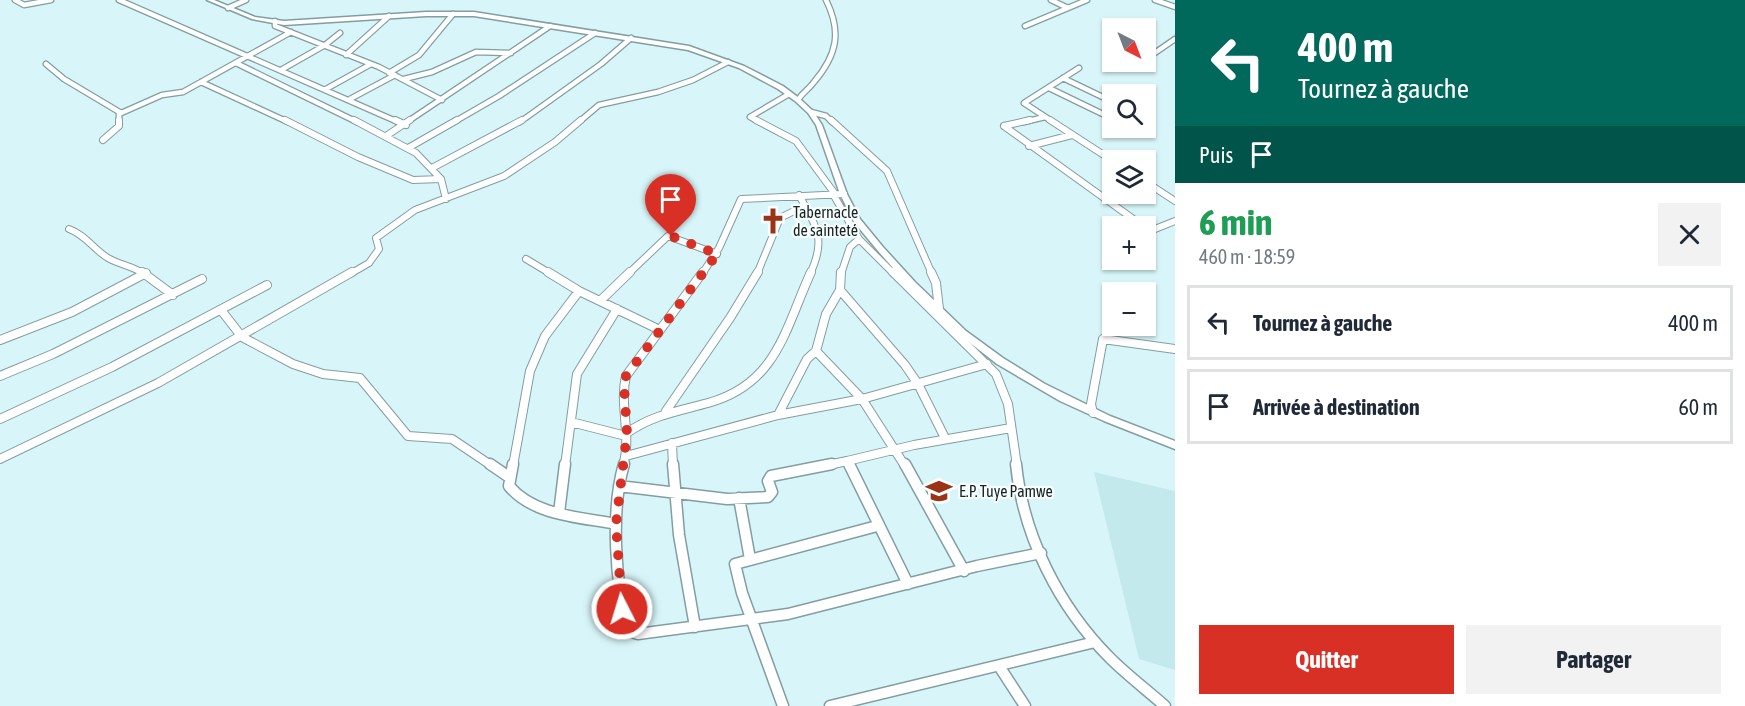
<!DOCTYPE html>
<html lang="fr">
<meta charset="utf-8">
<style>
body{margin:0;font-family:"Asap Condensed",sans-serif;background:#f2f2f3;color:#1f2937;height:100vh;display:flex;flex-direction:column;font-size:22px;white-space:nowrap}
*{box-sizing:border-box;margin:0}
p{font-size:20px;color:#747a83}
.icon{flex:none;width:33px;height:33px;fill:none;stroke:currentColor;stroke-width:2;stroke-linecap:round;stroke-linejoin:round}
.map{position:relative;flex:1;overflow:hidden}
.sheet{display:flex;flex-direction:column;background:#fff;width:570px}
.sheet>*{flex:none}
.banner{background:#00695c;color:#fff;overflow:hidden}
.needle{width:39px;rotate:138deg}
.fabs{position:absolute;left:1102px;top:18px;display:grid;gap:12px}
.fabs a{display:grid;place-items:center;width:54px;height:54px;border-radius:0px;background:#fff;box-shadow:0 2px 4px #0004;font-size:30px}
.pin{position:absolute;display:grid;place-items:center;width:51px;height:51px;color:#fff;margin:-62px -26px;border-radius:50% 50% 50% 0;rotate:-45deg;box-shadow:0 0 6px #0007}
.pin .icon{rotate:45deg}
.me{position:absolute;width:66px;margin:-33px;rotate:355deg;stroke-linejoin:round;filter:drop-shadow(0 0 4px #0008)}
.turn{display:flex;align-items:center;gap:21px;height:126px;padding:0 24px;font-size:27px}
.turn .icon{width:78px;height:78px;stroke-width:2.5}
.turn b{display:block;font-size:42px;line-height:51px}
.then{display:flex;align-items:center;height:57px;padding:0 24px;background:#0003;gap:12px;font-size:22px}
.round{display:grid;place-items:center;flex:none;width:63px;height:63px;border-radius:0px;background:#f2f2f3}
.head{display:flex;align-items:center;justify-content:space-between;height:102px;padding:0 24px}
h1{font-size:36px;font-weight:700;line-height:45px;color:#1e9e55}
.button{display:flex;gap:12px;margin-top:auto;padding:12px 24px}
.button a{flex:1;height:69px;border-radius:0px;background:#d93025;color:#fff;font-size:24px;font-weight:700;line-height:69px;text-align:center}
.button a+a{background:#f2f2f3;color:#1f2937}
ul{padding:0;list-style:none}
li{display:flex;align-items:center;gap:18px;height:75px;margin:0 12px 9px;padding:0 12px;border:3px solid #e0e1e3;border-radius:0px}
li div{flex:1}
li b{display:block;font-size:22px}
li em{font-style:normal}
main{display:flex;flex:1;min-height:0}
.map>svg:first-child{display:block}
</style>
<main>
<div class="map">
<svg width="1175" height="706" viewBox="0 0 1175 706">
<rect width="100%" height="100%" fill="#d8f6f9"/>
<!-- built -->
<path fill="#c3e9ed" d="M1094,472l81,19v179l-36,-11z"/>
<g fill="none" stroke-linecap="round" stroke-linejoin="round">
<!-- minor-far3 casing -->
<g stroke="#829ea1" stroke-width="7">
<path id="minor-far3" d="M15,0l9,5 27,-5
M119,0l279,122
M1051,0l17,8
M1155,0l20,7
M228,8l18,-8
M275,21v5l104,41 63,33
M1025,26l62,-26
M346,55l43,-39
M1146,59l29,-20
M236,63l121,59
M46,64l18,15 57,34
M281,70l44,-25 15,-12
M389,73l30,-18 34,-41
M1063,78l50,24
M404,79l28,-7 44,-20 35,1
M201,82l87,40
M1049,88l64,31
M326,89l45,-25
M350,99l45,-24
M798,100c4,-7 11,-11 16,-18 23,-27 28,-50 12,-82
M811,112l15,4 6,6
M119,122v-8l43,-19 21,-3 108,-60
M407,122l143,-96
M454,122l45,-26 96,-63
M520,122l81,-58 30,-26
M579,122l20,-17 59,-13 35,-12 35,-18
M759,122l-9,-5 39,-23
M1024,122l21,-5
M1053,122l-29,-19 55,-35"/>
</g>
<!-- minor-far2 casing -->
<g stroke="#829ea1" stroke-width="8">
<path id="minor-far2" d="M285,120l73,37 55,23 28,-1
M354,120l62,33 25,26 5,20
M395,120l11,5
M756,120l40,21 39,53
M831,120l56,51 45,103
M1050,120l63,41
M1004,126l139,100
M1004,126l26,-6
M386,136l24,-16
M103,140l16,-14v-6
M1029,146l43,-11
M408,148l49,-28
M432,168l90,-48
M1146,182l29,19
M833,194l26,45 35,35
M799,195c17,32 28,43 11,79
M1146,228l9,1 20,-8
M69,229c17,6 25,21 39,29 12,7 25,8 36,16
M526,259l25,15
M350,274l19,-11 10,-14 -3,-11 39,-28 89,-34 51,-34 26,-22
M628,274l40,-38 49,18
M702,274l17,-26 22,-49 103,-5
M757,274l23,-56 14,-7h13
M841,274l9,-27 9,-8"/>
</g>
<!-- minor-far1 casing -->
<g stroke="#829ea1" stroke-width="10">
<path id="minor-far1" d="M142,272l31,23
M548,272l31,19 81,39
M893,272l103,102 12,30 9,62
M931,272l5,11 3,26
M840,290l65,75 13,19 27,54
M600,301l30,-29
M221,310l21,27 51,27 30,10 37,4 48,58 44,3 40,27
M0,340l72,-28 74,-39
M816,351l46,48 43,67
M0,376l53,-22 149,-75
M666,411l64,-93 28,-46
M1093,413l-2,-9 12,-65 72,10
M778,415l29,-56 9,-8 10,-37 14,-24 1,-18
M0,419l112,-52 155,-82
M571,422l55,14
M627,433c25,-18 52,-22 81,-30 69,-19 77,-74 103,-131
M672,443l1,23
M626,456l152,-41 84,-16 125,-35
M0,459l158,-76 194,-111
M513,466l17,-95 15,-35 34,-45
M565,466l12,-92 40,-65
M623,466c9,-30 -4,-61 3,-90l77,-104
M824,466l23,-5
M849,466l-2,-5 67,-16 97,-17"/>
</g>
<!-- minor casing -->
<g stroke="#829ea1" stroke-width="13">
<path id="minor" d="M490,464l19,13
M513,464l-4,22c25,30 71,31 107,38
M624,464c-14,48 -8,118 3,167l11,3 150,-20 189,-48 64,-13
M673,464l6,71 16,92
M849,464l59,120
M905,464l59,107
M1016,464c7,72 43,143 94,194 17,17 37,32 55,48
M619,486l108,13 41,-2 4,-5 -4,-11 3,-5 61,-12
M739,498l11,61
M559,513l6,-49
M999,666l26,40
M783,706l-41,-113 -7,-29 142,-38
M830,706l265,-64"/>
</g>
<!-- major casing -->
<g stroke="#829ea1" stroke-width="3">
<path id="major" d="M207,0h7l41,17 29,4 142,-9h48l215,34 55,20 39,20 16,12 14,13 9,14 25,69 13,25 23,28 32,35 51,49 37,27 42,26 65,32 65,25v8l-71,-28 -44,-20 -63,-37 -37,-29 -51,-49 -31,-35 -24,-29 -14,-28 -24,-69 -8,-12 -13,-12 -17,-12 -39,-21 -51,-18 -214,-34h-48l-142,9 -32,-6z"/>
</g>
<!-- minor-far3 -->
<use href="#minor-far3" stroke="#fff" stroke-width="4.5"/>
<!-- minor-far2 -->
<use href="#minor-far2" stroke="#fff" stroke-width="6"/>
<!-- minor-far1 -->
<use href="#minor-far1" stroke="#fff" stroke-width="8"/>
<!-- minor -->
<use href="#minor" stroke="#fff" stroke-width="10"/>
<!-- major -->
<use href="#major" fill="#fff" fill-rule="evenodd"/>
</g>
<g fill="none" stroke-linecap="round" stroke-linejoin="round">
<!-- route -->
<path stroke="#d93025" stroke-width="10" stroke-dasharray="0 18" d="M622,609l-6,-85 11,-91 -3,-48 2,-9 91,-122 -46,-18"/>
</g>
<!-- icons -->
<defs>
<g id="church-bare" transform="scale(2.07)"><path d="M-1.2-6h2.4v3.5h3.3v2.4h-3.3V6h-2.4V-.1h-3.3v-2.4h3.3Z" fill="#9b3416" stroke="#f8fefe" stroke-width="2.5" paint-order="stroke"/></g>
<g id="school-bare" transform="scale(2.07)"><path d="M0-5L7-2L0 1L-7-2ZM-4 1L0 2.5L4 1V4Q0 6-4 4Z" fill="#9b3416" stroke="#f8fefe" stroke-width="2.5" paint-order="stroke"/></g>
</defs>
<g fill-rule="evenodd">
<use href="#church-bare" x="773" y="221"/>
<use href="#school-bare" x="939" y="491"/>
</g>
<g text-anchor="middle" dominant-baseline="central" stroke-width="4.5" stroke-linejoin="round" paint-order="stroke">
<!-- poi labels -->
<g font-size="16" fill="#182324" stroke="#f8fefe" text-anchor="start">
<text x="793" y="212">Tabernacle<tspan x="793" dy="18">de sainteté</tspan></text>
<text x="959" y="491">E.P. Tuye Pamwe</text>
</g>
</g>
</svg>
<div class="fabs">
<a><svg class="needle" viewBox="-14 -14 28 28"><path d="M0-13l5 13h-10z" fill="#e53935"/><path d="M0 13l5-13h-10z" fill="#747a83"/></svg></a>
<a><svg class="icon" aria-label="search" viewBox="0 0 24 24"><circle cx="10" cy="10" r="6"/><path d="M15 15l6 6"/></svg></a>
<a><svg class="icon" aria-label="layers" viewBox="0 0 24 24"><path d="M12 4l9 5-9 5-9-5zM3 14l9 5 9-5"/></svg></a>
<a>+</a>
<a>−</a>
</div>
<div class="pin" style="left:671px;top:236px;background:#d93025"><svg class="icon" aria-label="arrive" viewBox="0 0 24 24"><path d="M6 21V4h12l-3 4 3 4H6"/></svg></div>
<svg class="me" style="left:622px;top:609px" viewBox="-20 -20 40 40"><circle r="17" fill="#d93025" stroke="#fff" stroke-width="3"/><path d="M0-11L8 9 0 5-8 9z" fill="#fff"/></svg>
</div>
<section class="sheet">
<div class="banner">
<div class="turn"><svg class="icon" aria-label="left" viewBox="0 0 24 24"><path d="M17 20v-9H6M10 6l-5 5 5 5"/></svg><div><b>400 m</b>Tournez à gauche</div></div>
<div class="then">Puis<svg class="icon" aria-label="arrive" viewBox="0 0 24 24"><path d="M6 21V4h12l-3 4 3 4H6"/></svg></div>
</div>
<div class="head"><div><h1>6 min</h1><p>460 m · 18:59</p></div><a class="round"><svg class="icon" aria-label="close" viewBox="0 0 24 24"><path d="M6 6l12 12M18 6L6 18"/></svg></a></div>
<ul>
<li><svg class="icon" aria-label="left" viewBox="0 0 24 24"><path d="M17 20v-9H6M10 6l-5 5 5 5"/></svg><div><b>Tournez à gauche</b></div><em>400 m</em></li>
<li><svg class="icon" aria-label="arrive" viewBox="0 0 24 24"><path d="M6 21V4h12l-3 4 3 4H6"/></svg><div><b>Arrivée à destination</b></div><em>60 m</em></li>
</ul>
<div class="button"><a>Quitter</a><a>Partager</a></div>
</section>
</main>
